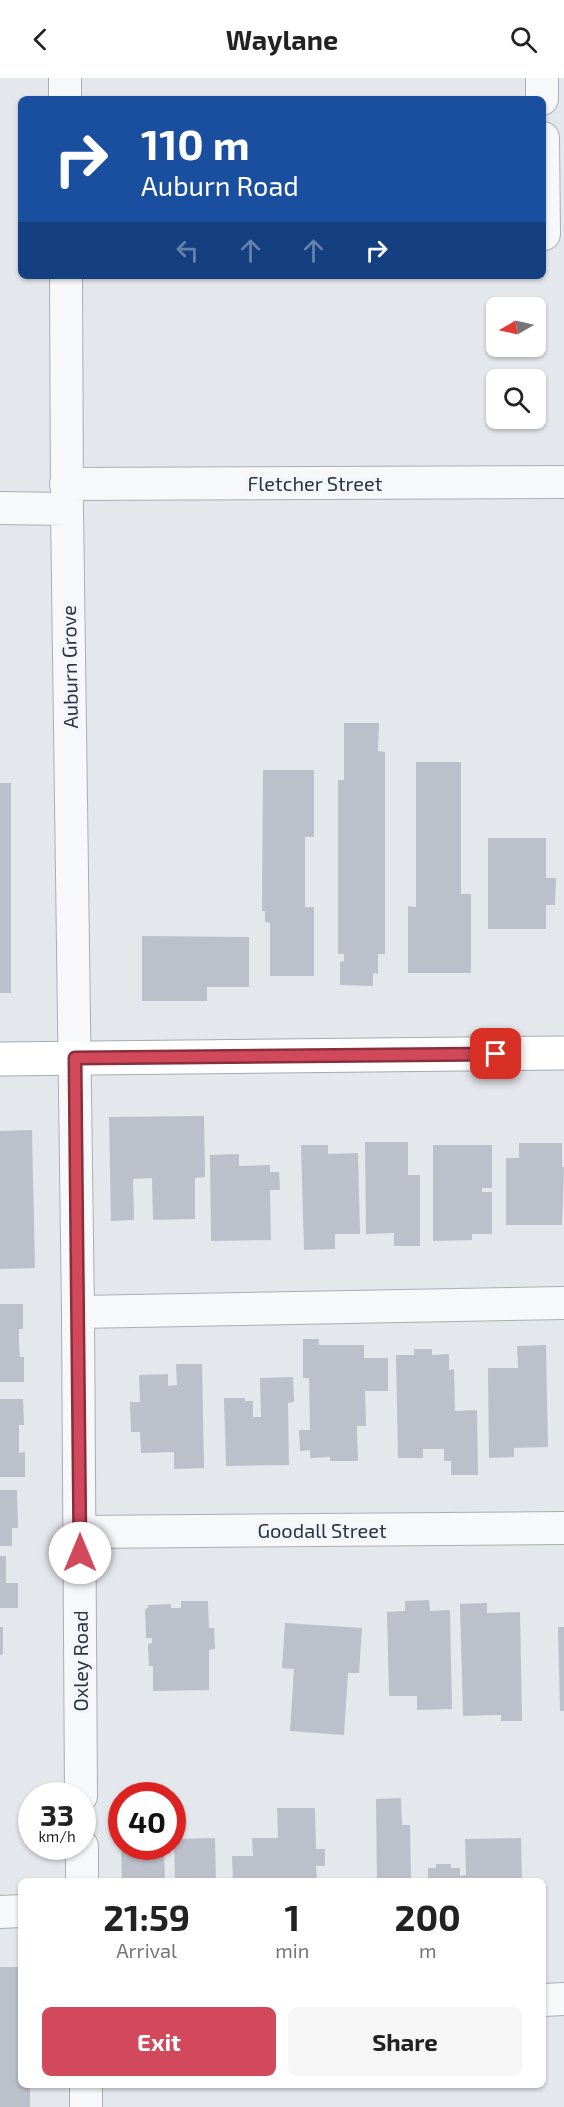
<!DOCTYPE html>
<style>
body{margin:0;font-family:"Exo 2",sans-serif;background:#f6f6f6;color:#222;height:100vh;display:flex;flex-direction:column;font-size:22px;white-space:nowrap}
*{box-sizing:border-box;margin:0}
p{font-size:20px;color:#767676}
.icon{flex:none;width:33px;height:33px;fill:none;stroke:currentColor;stroke-width:2;stroke-linecap:round;stroke-linejoin:round}
.map{position:relative;flex:1;overflow:hidden}
.sheet{position:absolute;left:18px;top:1800px;width:528px;height:210px;display:flex;flex-direction:column;background:#fff;border-radius:9px;box-shadow:0 2px 4px #0004}
.sheet>*{flex:none}
.banner{position:absolute;left:18px;top:18px;width:528px;height:183px;border-radius:9px;box-shadow:0 2px 4px #0004;background:#1a4fa0;color:#fff;overflow:hidden}
.needle{width:39px;rotate:261deg}
.tools{position:absolute;left:486px;top:219px;display:grid;gap:12px}
.tools a{display:grid;place-items:center;width:60px;height:60px;border-radius:9px;background:#fff;box-shadow:0 2px 4px #0004;font-size:30px}
.speed{position:absolute;left:18px;top:1704px;display:flex;gap:12px;font-size:30px;font-weight:700;text-align:center}
.speed>*{display:grid;place-content:center;width:78px;height:78px;border-radius:50%;background:#fff;box-shadow:0 2px 4px #0004;line-height:1}
.speed small{font-size:15px;font-weight:400}
.speed .limit{border:9px solid #d22;background:#fff;color:#111}
.pin{position:absolute;display:grid;place-items:center;width:51px;height:51px;color:#fff;margin:-26px;border-radius:12px;box-shadow:0 3px 9px #0006}
.me{position:absolute;width:66px;margin:-33px;rotate:0deg;stroke-linejoin:round;filter:drop-shadow(0 0 4px #0008)}
.turn{display:flex;align-items:center;gap:21px;height:126px;padding:0 24px;font-size:27px}
.turn .icon{width:78px;height:78px;stroke-width:2.5}
.turn b{display:block;font-size:42px;line-height:51px}
.lanes{display:flex;align-items:center;height:57px;padding:0 24px;background:#0003;justify-content:center;gap:30px;direction:ltr}
.lanes .off{opacity:.35}
.eta{display:flex;justify-content:space-evenly;align-items:center;height:102px;text-align:center}
.eta b{font-size:36px;font-weight:700;line-height:42px}
.button{display:flex;gap:12px;margin-top:auto;padding:12px 24px}
.button a{flex:1;height:69px;border-radius:9px;background:#d1495b;color:#fff;font-size:24px;font-weight:700;line-height:69px;text-align:center}
.button a+a{background:#f6f6f6;color:#222}
header{display:flex;justify-content:space-between;align-items:center;height:78px;padding:0 24px;background:#fff;font-size:27px;font-weight:700}
.map>svg:first-child{display:block}
</style>
<header><svg class="icon" aria-label="back" viewBox="0 0 24 24"><path d="M15 5l-7 7 7 7"/></svg>Waylane<svg class="icon" aria-label="search" viewBox="0 0 24 24"><circle cx="10" cy="10" r="6"/><path d="M15 15l6 6"/></svg></header>
<div class="map">
<svg width="564" height="2029" viewBox="0 0 564 2029">
<rect width="100%" height="100%" fill="#e4e7ec"/>
<!-- building -->
<path fill="#bbc0ca" d="M344,645h35l-1,28 7,1v202h-7v20l-5,-1v13l-33,-1v-23l4,-1v-7h-6v-174h6z
M416,684h45v132h10v79h-63v-67l8,1z
M263,692h51v67h-9v70h9v69h-44v-53l-5,-1v-11h-3z
M0,705h11v210h-11z
M488,760h58v40h10l-1,27h-9v24h-58z
M142,858l107,1v50h-42v14h-65z
M204,1038l1,61 -10,1v41l-42,1 -1,-42 -19,1 1,41 -23,1 -2,-104z
M32,1052l3,138 -35,1v-138z
M365,1064h43v33h12v71h-26v-13l-28,1z
M519,1065h43v24h2l-2,58h-56v-67h13z
M301,1067h27v9l30,-1 2,81h-25v15l-31,1z
M433,1067h59v43h-10v4h10v42h-20v6l-39,1z
M239,1076v12l31,-1v7h9l1,18h-10l1,50 -60,1 -1,-86z
M0,1226h23v25h-4v14l1,14h4v25h-24z
M303,1261h16v6h45v13h24v33h-23l1,35h-9l1,35h-28v-4l-20,1v-8l-10,1 -1,-21h11l-1,-52h-6z
M546,1267l2,102 -34,1v9l-25,1 -1,-90h30l-1,-22z
M414,1271h18v6l17,-1v16l5,-1 1,42 22,-1 1,65h-27v-14h-7v-12h-21v9h-25l-2,-103h18z
M176,1286h26l2,104 -30,1v-17l-33,1 -1,-21h-9l-1,-30h10l-1,-27 29,-1v12l9,-1z
M293,1299l1,25 -6,1 1,62 -63,1 -2,-68h21v3h8v16h8l-1,-39z
M0,1321h23l1,26h-5v28l6,-1v25h-25z
M0,1412h17l1,38h-6v18h-12z
M0,1478h6v27h12v25h-18z
M429,1522l1,11 20,-1 2,99 -35,1v-14h-28l-2,-84 18,-1v-10z
M181,1523h27l1,27h5l1,21 -6,1v40l-56,1v-25h-4l-1,-22 4,-1v-5h-6l-1,-29 3,-1v-3l23,-1v4h10z
M487,1525v10l33,-1 2,109h-21v-6l-38,1 -3,-112z
M285,1545l77,5 -3,45h-11l-4,62 -54,-4 4,-62 -12,-1z
M0,1549h3v27l-3,1z
M558,1549h6v84h-4z
M401,1720l1,27h8l1,56h-34l-1,-82z
M277,1730h38l1,41h9v17h-9l1,15h-84l-1,-25h21l-1,-18h26z
M215,1760l1,43h-41l-1,-42z
M521,1760l1,43h-94v-13h8v-4h15v4h9v8l6,-1 -1,-36z
M121,1768h31v6h12l1,29h-43z
M0,1889h20l1,118h9v22h-30z"/>
<g fill="none" stroke-linecap="round" stroke-linejoin="round">
<!-- minor casing -->
<g stroke="#a9aeb7" stroke-width="34">
<path id="minor" d="M65,0v21
M542,0v21
M543,60l1,96
M66,198l1,233 11,803 3,484
M66,406l498,-2
M0,430l67,1
M78,1234l486,-9
M80,1454l484,-4
M82,1768v35
M0,1834l21,-1
M543,1922l21,-1
M86,2007v22"/>
</g>
<!-- major casing -->
<g stroke="#a3abb8" stroke-width="35">
<path id="major" d="M0,981l564,-6"/>
</g>
<!-- minor -->
<use href="#minor" stroke="#f7f8fa" stroke-width="32"/>
<!-- major -->
<use href="#major" stroke="#fff" stroke-width="33"/>
</g>
<g fill="none" stroke-linecap="round" stroke-linejoin="round">
<!-- route casing -->
<g stroke="#882f3b" stroke-width="15">
<path id="route" d="M80,1475l-5,-495 421,-4"/>
</g>
<!-- route -->
<use href="#route" stroke="#d1495b" stroke-width="10"/>
</g>
<g text-anchor="middle" dominant-baseline="central" stroke-width="6" stroke-linejoin="round" paint-order="stroke">
<!-- street labels -->
<g font-size="20" fill="#2b3445" stroke="#f4f6f9">
<text x="315" y="405">Fletcher Street</text>
<text transform="translate(69 589) rotate(-91)">Auburn Grove</text>
<text x="322" y="1452">Goodall Street</text>
<text transform="translate(80 1583) rotate(-90)">Oxley Road</text>
</g>
</g>
</svg>
<div class="tools">
<a><svg class="needle" viewBox="-14 -14 28 28"><path d="M0-13l5 13h-10z" fill="#e53935"/><path d="M0 13l5-13h-10z" fill="#767676"/></svg></a>
<a><svg class="icon" aria-label="search" viewBox="0 0 24 24"><circle cx="10" cy="10" r="6"/><path d="M15 15l6 6"/></svg></a>
</div>
<div class="speed"><div>33<small>km/h</small></div><div class="limit">40</div></div>
<div class="pin" style="left:496px;top:976px;background:#d93025"><svg class="icon" aria-label="arrive" viewBox="0 0 24 24"><path d="M6 21V4h12l-3 4 3 4H6"/></svg></div>
<svg class="me" style="left:80px;top:1475px" viewBox="-20 -20 40 40"><circle r="19" fill="#fff"/><path d="M0-13L10 11 0 6-10 11z" fill="#d1495b"/></svg>
<div class="banner">
<div class="turn"><svg class="icon" aria-label="right" viewBox="0 0 24 24"><path d="M7 20v-9h11M14 6l5 5-5 5"/></svg><div><b>110 m</b>Auburn Road</div></div>
<div class="lanes"><svg class="icon off" aria-label="left" viewBox="0 0 24 24"><path d="M17 20v-9H6M10 6l-5 5 5 5"/></svg><svg class="icon off" aria-label="ahead" viewBox="0 0 24 24"><path d="M12 20V5M6 11l6-6 6 6"/></svg><svg class="icon off" aria-label="ahead" viewBox="0 0 24 24"><path d="M12 20V5M6 11l6-6 6 6"/></svg><svg class="icon" aria-label="right" viewBox="0 0 24 24"><path d="M7 20v-9h11M14 6l5 5-5 5"/></svg></div>
</div>
<section class="sheet">
<div class="eta">
<div><b>21:59</b><p>Arrival</p></div>
<div><b>1</b><p>min</p></div>
<div><b>200</b><p>m</p></div>
</div>
<div class="button"><a>Exit</a><a>Share</a></div>
</section>
</div>
